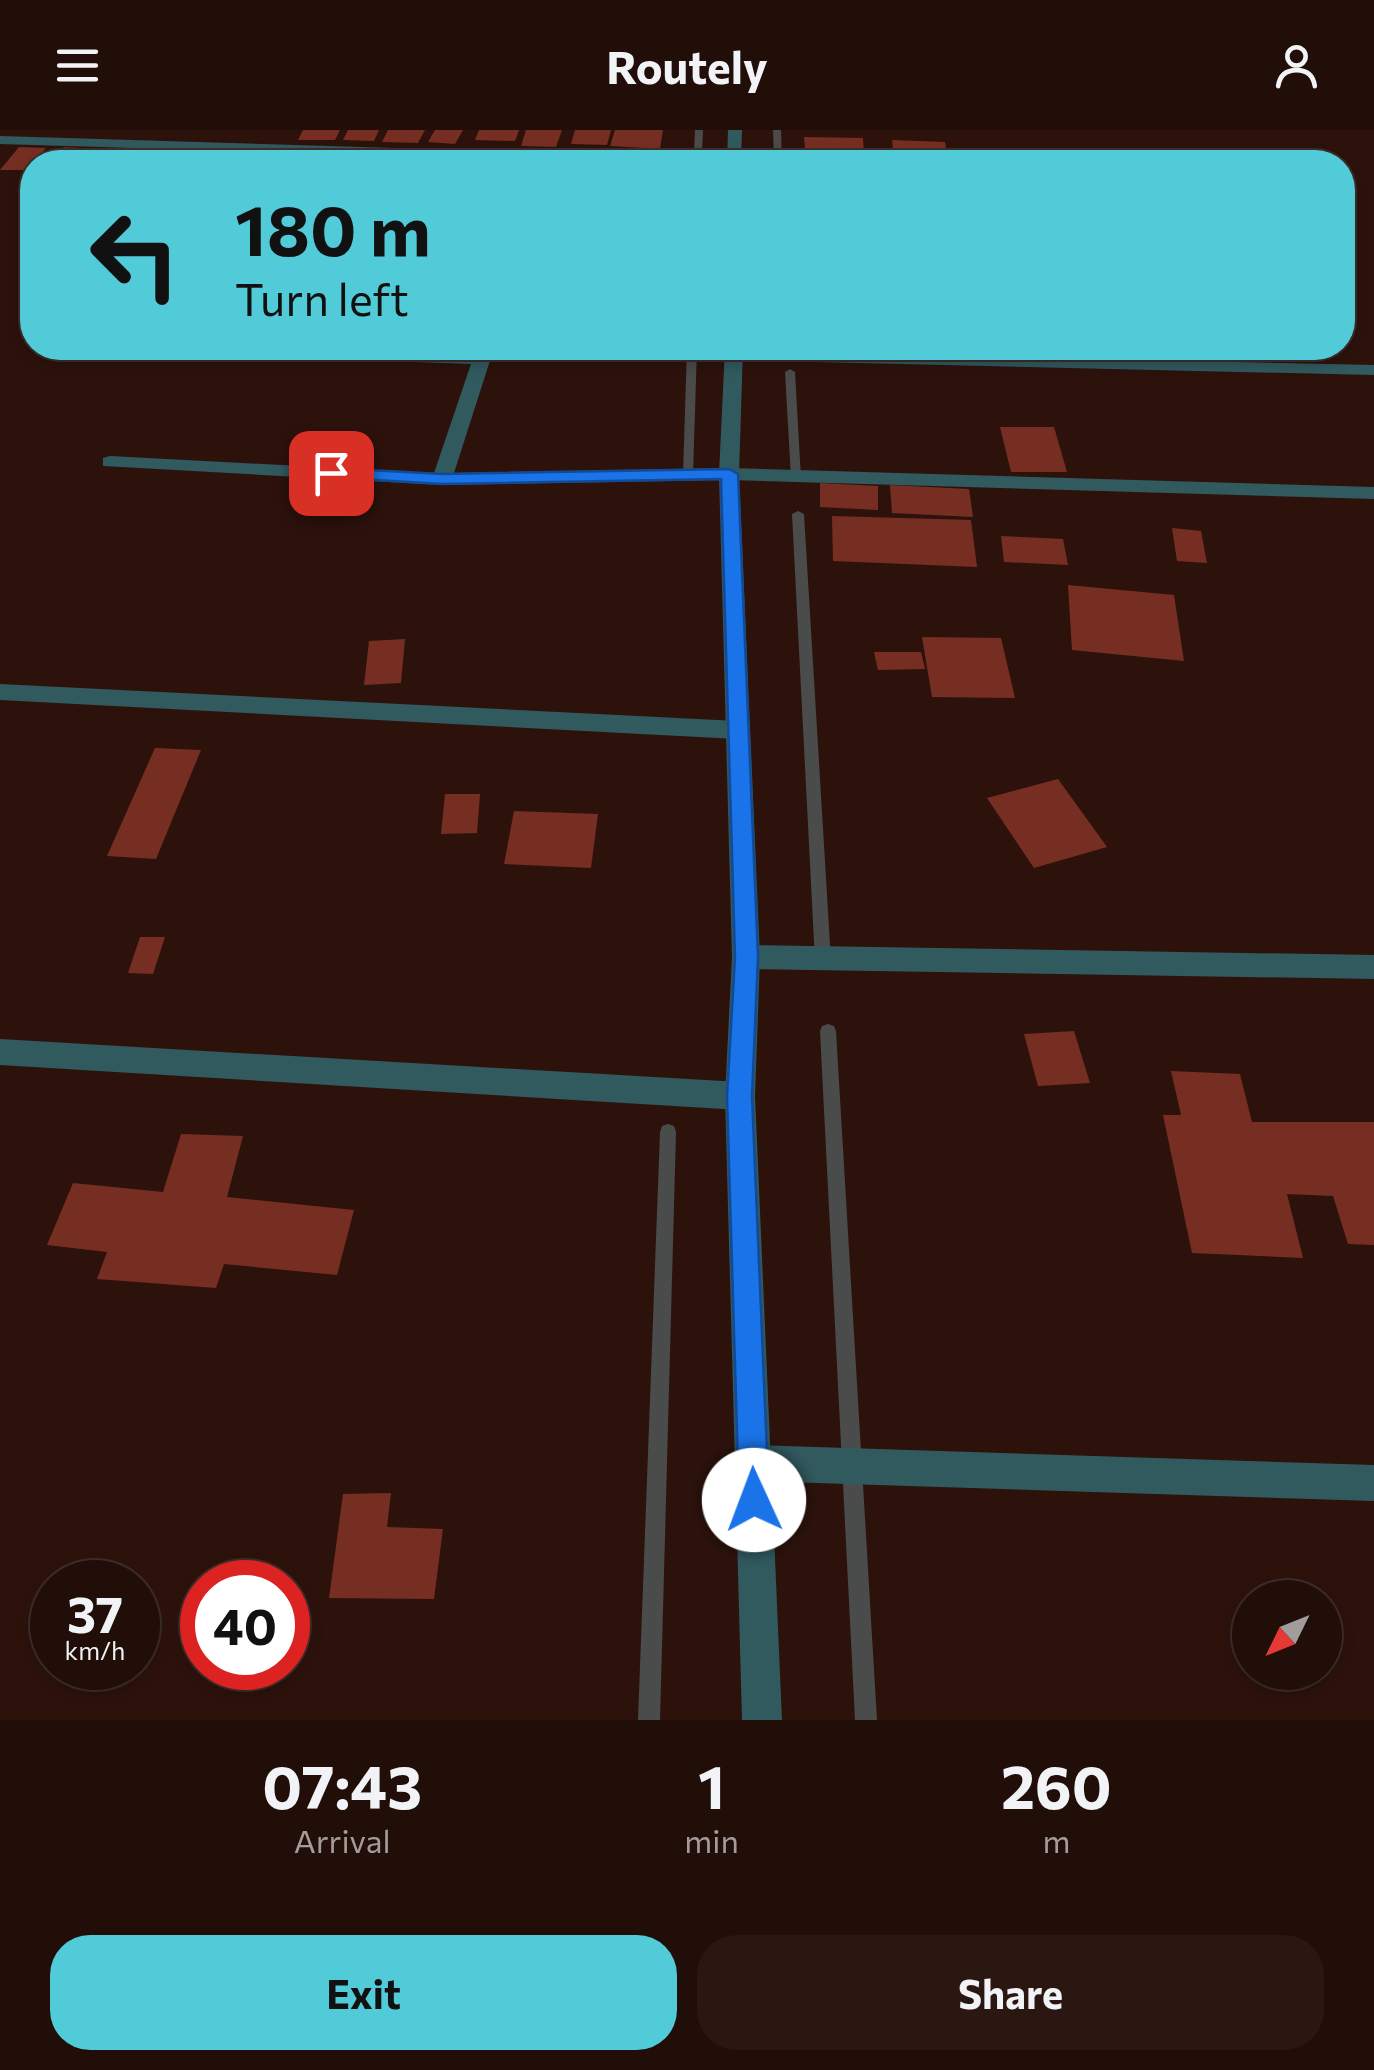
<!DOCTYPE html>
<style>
body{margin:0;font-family:Commissioner,sans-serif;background:#2a1712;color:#f1f3f6;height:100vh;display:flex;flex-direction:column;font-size:38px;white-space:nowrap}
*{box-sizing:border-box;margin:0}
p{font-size:32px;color:#a29c9c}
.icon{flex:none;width:55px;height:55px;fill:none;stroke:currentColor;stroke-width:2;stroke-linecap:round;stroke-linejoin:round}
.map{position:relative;height:1590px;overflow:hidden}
.details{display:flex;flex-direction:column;background:#220e09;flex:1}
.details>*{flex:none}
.hud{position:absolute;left:20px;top:20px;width:1335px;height:210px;border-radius:40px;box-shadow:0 5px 15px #0003,0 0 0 2px #3f2e2a;background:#52cbd8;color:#111;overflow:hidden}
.needle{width:65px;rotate:227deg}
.buttons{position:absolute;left:1232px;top:1450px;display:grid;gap:20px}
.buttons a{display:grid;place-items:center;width:110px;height:110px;border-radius:50%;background:#220e09;box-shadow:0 5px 15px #0003,0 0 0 2px #3f2e2a;font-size:50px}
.speed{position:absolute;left:30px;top:1430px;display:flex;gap:20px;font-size:50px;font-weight:700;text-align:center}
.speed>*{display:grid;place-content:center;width:130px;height:130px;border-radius:50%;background:#220e09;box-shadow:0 5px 15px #0003,0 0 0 2px #3f2e2a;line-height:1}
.speed small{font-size:25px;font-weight:400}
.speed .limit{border:15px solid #d22;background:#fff;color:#111}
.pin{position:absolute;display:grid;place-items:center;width:85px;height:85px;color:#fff;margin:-42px;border-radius:20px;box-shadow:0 5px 15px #0006}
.me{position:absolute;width:110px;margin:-55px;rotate:358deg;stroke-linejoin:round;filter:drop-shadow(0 0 8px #0008)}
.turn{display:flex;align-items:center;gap:35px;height:210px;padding:0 50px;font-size:45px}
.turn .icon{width:130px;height:130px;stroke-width:2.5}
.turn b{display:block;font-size:70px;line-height:85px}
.eta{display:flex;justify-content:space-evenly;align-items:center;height:170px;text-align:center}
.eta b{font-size:60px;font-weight:700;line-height:70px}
.primary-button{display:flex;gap:20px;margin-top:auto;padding:20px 50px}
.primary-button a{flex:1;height:115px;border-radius:40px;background:#52cbd8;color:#111;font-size:40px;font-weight:700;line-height:115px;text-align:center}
.primary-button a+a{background:#2a1712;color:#f1f3f6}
header{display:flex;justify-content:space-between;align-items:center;height:130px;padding:0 50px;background:#220e09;font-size:45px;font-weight:700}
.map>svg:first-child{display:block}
</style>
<header><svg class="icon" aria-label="menu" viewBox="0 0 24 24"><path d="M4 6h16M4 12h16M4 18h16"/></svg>Routely<svg class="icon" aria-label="person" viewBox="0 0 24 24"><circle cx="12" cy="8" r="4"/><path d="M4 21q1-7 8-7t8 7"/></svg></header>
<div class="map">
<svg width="1374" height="1590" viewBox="0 0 1374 1590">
<rect width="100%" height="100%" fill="#2d120c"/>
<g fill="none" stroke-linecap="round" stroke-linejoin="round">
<!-- stream -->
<path fill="#4a4b4b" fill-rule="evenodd" d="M695,0h8l-1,23 -4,2 -4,-2z
M773,0h8l1,32h-8z
M687,218h10l-4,126 -5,3 -5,-3z
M790,239l5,3 6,106 -5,3 -5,-3 -6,-106z
M798,381l6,3 27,447 -3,5 -5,1 -5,-1 -3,-5 -23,-447z
M828,894l6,2 2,5 41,689h-22l-35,-689 2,-5z
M668,994l6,2 2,6 -16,588h-22l22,-588 2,-6z"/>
</g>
<!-- building -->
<path fill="#762e22" d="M303,0h37l-5,10h-37z
M348,0h31l-5,11 -31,-1z
M388,0h37l-7,13 -36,-1z
M435,0h28l-8,14 -27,-2z
M479,0h40l-4,11 -40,-1z
M526,0h36l-6,17 -35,-1z
M575,0h36l-4,15 -36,-1z
M615,0h48l-3,19 -50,-3z
M804,7l59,1 1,14 -59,-2z
M892,10l53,2 3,18 -54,-1z
M19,17l27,1 -19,22h-27z
M64,17l32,2 -12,13h-35z
M1032,19l32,2 3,11h-33z
M106,22l28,1 -7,9h-29z
M195,24l34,1 -4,7h-35z
M287,26h36l-3,6h-37z
M1000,297h54l13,45h-56z
M820,353l58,3v24l-58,-3z
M890,355l79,4 4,28 -81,-4z
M832,386l139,4 6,47 -144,-6z
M1172,398l29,3 6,32 -30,-2z
M1001,406l62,3 5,26 -64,-3z
M1068,455l106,10 10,66 -112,-11z
M922,507l79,1 14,60 -83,-1z
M405,509l-4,44 -37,2 5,-44z
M874,522h47l4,17 -47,1z
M155,618l46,2 -45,109 -49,-3z
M1058,649l49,68 -73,21 -47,-70z
M445,664h35l-3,39 -36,1z
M514,681l84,3 -7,54 -87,-4z
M140,807h25l-12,37 -25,-1z
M1074,901l16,52 -52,3 -14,-52z
M1171,941l69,3 12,48h122v123l-26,-1 -15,-48 -46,-2 16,64 -111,-5 -29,-138h18z
M181,1004l62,2 -16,61 127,13 -17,65 -113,-11 -8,24 -119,-9 10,-27 -60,-7 26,-62 90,9z
M391,1363l-4,34 56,2 -9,70 -105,-1 14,-104z"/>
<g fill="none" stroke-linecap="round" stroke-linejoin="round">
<!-- minor -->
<path fill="#315a5f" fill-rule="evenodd" d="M0,6l720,22 7,4h-135l-592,-18z
M152,218h151l171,5 2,-5h18l-40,125 275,-5 645,19v12l-645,-19 -287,5 -339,-19v-8l7,-2 324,17 37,-109 -310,-11z
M734,221l640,14v10l-646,-15 -3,-4z
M0,554l737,37 12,9 -12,9 -737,-39z
M746,815l628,10v24l-628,-10 -10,-4 -4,-8 4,-8z
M0,909l740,43 11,4 4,10 -4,10 -11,4 -740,-45z
M753,1315l621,20v36l-621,-20 -13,-5 -5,-13 5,-13z"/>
<!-- tertiary -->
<path fill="#315a5f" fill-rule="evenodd" d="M728,0h14l-1,32h-14z
M725,218h18l-4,126 21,483 -5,139 27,624h-40l-17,-624 7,-139 -13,-483z"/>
</g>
<!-- route -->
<path fill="#1a73e8" stroke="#114b97" stroke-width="2.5" d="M331,338l111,6 287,-5 9,5 20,483 -6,139 17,404 -4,10 -11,5 -11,-5 -4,-10 -12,-404 8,-139 -14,-478 -279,5 -117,-7v-7z"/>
</svg>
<div class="buttons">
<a><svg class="needle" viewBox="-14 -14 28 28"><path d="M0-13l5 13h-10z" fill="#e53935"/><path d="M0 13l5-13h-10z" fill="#a29c9c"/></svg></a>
</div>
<div class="speed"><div>37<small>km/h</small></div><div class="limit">40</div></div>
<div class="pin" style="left:331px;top:343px;background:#d93025"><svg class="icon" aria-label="arrive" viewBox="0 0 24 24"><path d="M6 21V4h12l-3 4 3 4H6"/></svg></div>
<svg class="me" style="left:754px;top:1370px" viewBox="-20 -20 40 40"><circle r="19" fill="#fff"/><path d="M0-13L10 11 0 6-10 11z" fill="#1a73e8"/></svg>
<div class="hud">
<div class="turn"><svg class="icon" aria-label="left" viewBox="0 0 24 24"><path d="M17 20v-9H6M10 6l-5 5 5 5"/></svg><div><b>180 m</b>Turn left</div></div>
</div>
</div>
<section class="details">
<div class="eta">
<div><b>07:43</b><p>Arrival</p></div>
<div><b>1</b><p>min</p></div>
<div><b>260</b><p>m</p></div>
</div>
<div class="primary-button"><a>Exit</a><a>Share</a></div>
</section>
